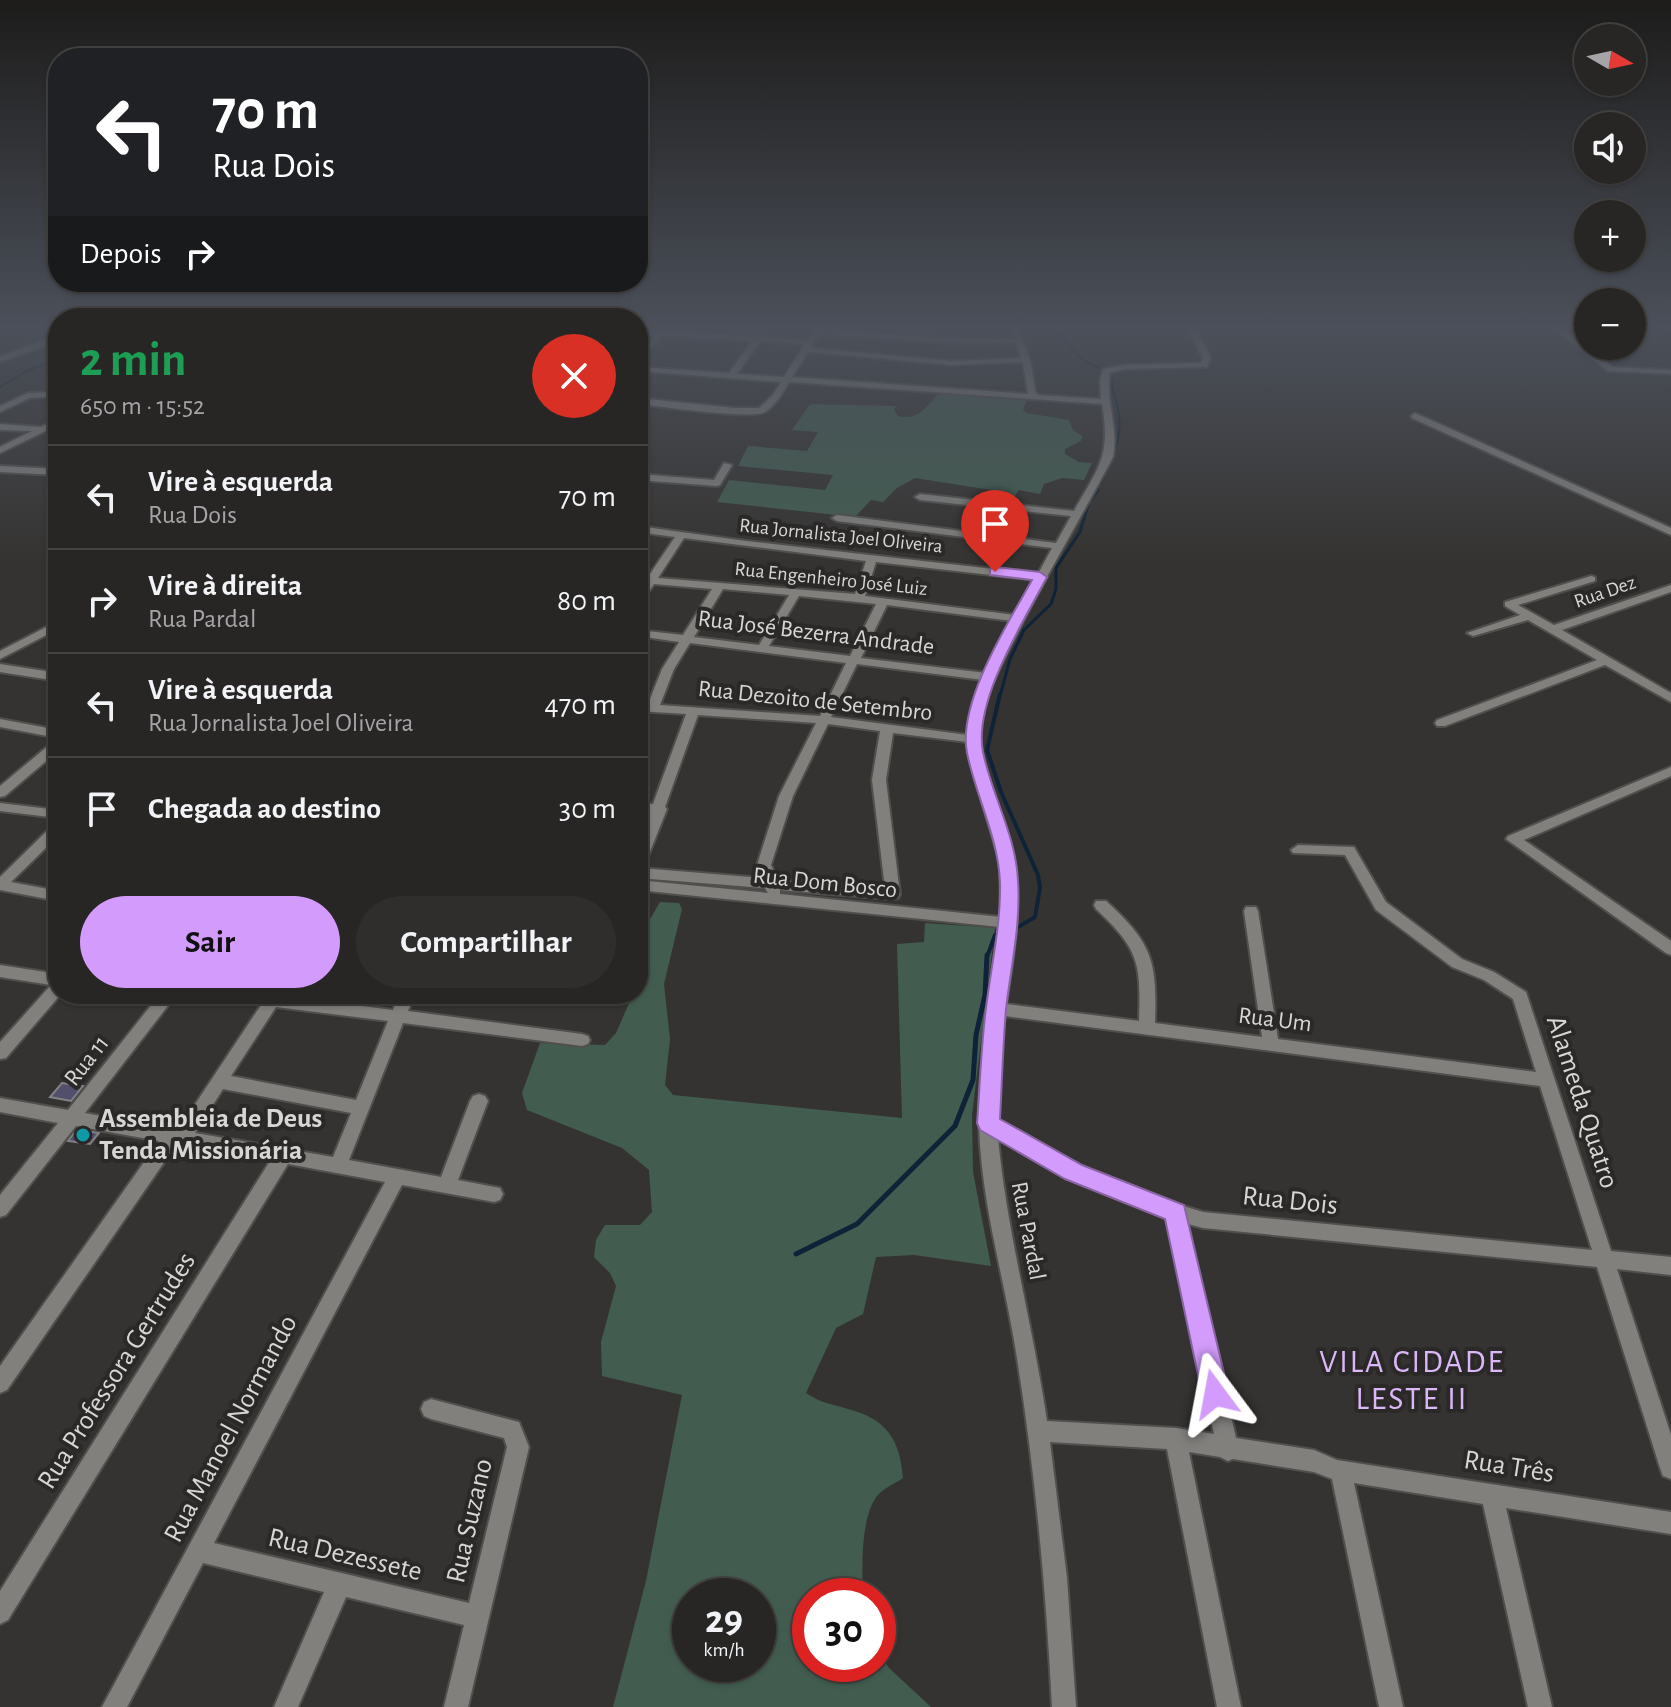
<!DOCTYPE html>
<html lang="pt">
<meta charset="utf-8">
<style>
body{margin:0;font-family:"Alegreya Sans",sans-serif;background:#302e2d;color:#f1f3f6;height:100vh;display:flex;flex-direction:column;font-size:30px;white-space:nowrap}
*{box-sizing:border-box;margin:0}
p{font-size:26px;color:#a5a5a7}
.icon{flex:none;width:44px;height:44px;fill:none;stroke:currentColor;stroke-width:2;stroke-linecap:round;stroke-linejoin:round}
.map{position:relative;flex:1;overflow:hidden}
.drawer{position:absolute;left:48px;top:308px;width:600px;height:696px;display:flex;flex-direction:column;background:#282625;border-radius:32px;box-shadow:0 2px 6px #0004,0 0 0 2px #444342}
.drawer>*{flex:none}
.guide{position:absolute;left:48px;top:48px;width:600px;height:244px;border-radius:32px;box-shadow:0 2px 6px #0004,0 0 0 2px #444342;background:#202124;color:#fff;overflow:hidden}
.needle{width:52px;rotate:99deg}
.buttons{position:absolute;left:1574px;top:24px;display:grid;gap:16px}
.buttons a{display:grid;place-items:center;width:72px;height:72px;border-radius:50%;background:#282625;box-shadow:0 2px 6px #0004,0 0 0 2px #444342;font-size:40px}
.speed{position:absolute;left:672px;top:1578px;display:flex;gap:16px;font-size:40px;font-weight:700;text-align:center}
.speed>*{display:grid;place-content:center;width:104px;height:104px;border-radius:50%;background:#282625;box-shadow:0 2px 6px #0004,0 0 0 2px #444342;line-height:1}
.speed small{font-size:20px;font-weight:400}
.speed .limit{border:12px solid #d22;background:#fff;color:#111}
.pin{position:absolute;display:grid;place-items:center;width:68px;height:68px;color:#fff;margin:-82px -34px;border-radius:50% 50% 50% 0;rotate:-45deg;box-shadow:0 0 8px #0007}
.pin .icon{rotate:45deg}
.me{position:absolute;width:88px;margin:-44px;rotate:347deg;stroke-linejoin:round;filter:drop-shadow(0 0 6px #0008)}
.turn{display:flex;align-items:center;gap:28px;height:168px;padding:0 32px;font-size:36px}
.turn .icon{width:104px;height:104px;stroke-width:2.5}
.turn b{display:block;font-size:56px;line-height:68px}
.then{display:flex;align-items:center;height:76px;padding:0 32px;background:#0003;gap:16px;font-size:30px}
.round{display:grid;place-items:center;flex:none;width:84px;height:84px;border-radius:42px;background:#302e2d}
.overview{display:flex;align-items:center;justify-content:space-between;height:136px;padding:0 32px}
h1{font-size:48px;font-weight:600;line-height:60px;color:#1e9e55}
.action{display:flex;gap:16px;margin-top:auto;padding:16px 32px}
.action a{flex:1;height:92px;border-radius:48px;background:#d39cfc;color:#111;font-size:32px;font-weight:600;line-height:92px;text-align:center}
.action a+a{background:#302e2d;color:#f1f3f6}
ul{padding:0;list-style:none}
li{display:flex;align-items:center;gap:24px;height:104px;padding:0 32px;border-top:2px solid #444342}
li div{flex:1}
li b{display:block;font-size:30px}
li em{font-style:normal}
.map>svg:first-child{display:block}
</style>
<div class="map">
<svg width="1671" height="1707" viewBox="0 0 1671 1707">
<rect width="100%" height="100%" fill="#353331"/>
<!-- green -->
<path fill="#425d50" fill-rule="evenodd" d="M940,392l83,5 3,5 -3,8 4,3 42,7 4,10 9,6 -1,5 -16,8v5l14,8 13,1 -8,17 -22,-2 -18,6 -4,10 -21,-4 -8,12 -25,-3 5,-9 -76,-12 -18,10 -14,14 -12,-2 -16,17 -138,-15 12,-22 96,10 8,-15 -95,-9 10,-20 59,5 11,-19 -26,-2 18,-26 86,2 -2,4 4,6c22,5 28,-10 42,-24z
M660,902l19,1 3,6 -18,75 6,55 -5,46 8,10 229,23 -5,-174 27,-2 1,-19 70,5 -23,187 1,57 18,94 -77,-11 -38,2 -13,57 -27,14 -30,65c14,10 26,11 42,16 39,10 52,31 55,69 -7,5 -21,11 -26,18 -17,22 -15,74 -14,100h-53v68h68v-13l11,17 42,39h-318l33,-126 36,-186 -80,-19 -1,-34 15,-56 -6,-13 -16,-16 2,-17 9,-15h35l12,-13 -3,-42 -27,-22 -95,-38 -5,-17 18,-50 65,2 11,-12 17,-39h5l12,-75zM690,1596h68v68h-68z"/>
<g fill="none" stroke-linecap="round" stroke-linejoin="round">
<!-- stream-far3 -->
<path stroke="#0e2338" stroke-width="2" d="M1057,326c11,21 22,36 46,43
M0,387l27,-16 31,-12
M1101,483c10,-21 21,-44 18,-68 -2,-16 -10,-29 -7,-45"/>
<!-- stream-far2 -->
<path stroke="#0e2338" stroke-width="3" d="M1000,696l10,-37 14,-29 27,-26 5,-15v-21l24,-36 9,-30 9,-12"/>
<!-- stream-far1 -->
<path stroke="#0e2338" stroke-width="4" d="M1000,694l-13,56 14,42 37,83 2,13 -5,29 -22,13
M987,957l8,-22 6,-1"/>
<!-- stream -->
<path stroke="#0e2338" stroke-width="5" d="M796,1254l61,-30 98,-98 18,-46 3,-45 9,-40 2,-40"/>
</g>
<!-- building -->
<path fill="#524f6c" stroke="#828285" stroke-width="2" d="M62,1083l21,3 -12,15 -21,-4z
M77,1129l22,4 -9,11 -22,-3z"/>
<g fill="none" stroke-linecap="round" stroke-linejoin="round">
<!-- street casing -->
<g stroke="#504f4e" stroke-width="4">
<path id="street" d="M816,326h8l-3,4 117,8 77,1 -5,-13h8l13,37 4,28 3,4 63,4 -1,-18 3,-12 21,-4 77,-2 2,-5 -17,-32h8l17,32 -4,9h-3l-80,2 -14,4c-5,28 9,54 3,84 -31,59 -66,117 -96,176 -16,32 -39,72 -37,109 2,40 24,78 33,117 10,47 0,99 -7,145l133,17c2,-58 0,-72 -43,-112l-2,-4 2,-4h10c47,43 51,60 49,122l107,14 -18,-126 2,-4h10l2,4 20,128 258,33 -23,-73 -29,-19 -32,-13 -76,-57 -31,-55 -52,-2 -2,-3 7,-5 56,2 32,55 76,57 32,13 32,20 85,259 60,6v18l-54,-6 54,166v44l-8,-3 -3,-8 -63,-201 -394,-39 -15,-4 48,214 78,12 23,10 334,52v22l-165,-26 46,199h-24l-45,-203 -129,-21 49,224h-24l-47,-228 -18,-7 -81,-13 -5,2 -8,-4 -31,-5 52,255h-24l-50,-258 -117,-7 17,136 9,129h-24c-6,-119 -17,-238 -36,-355 -12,-75 -35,-150 -37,-227 -1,-68 16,-131 21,-198l-362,-37v-10l130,13 -3,-5 -127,-10v-33l12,-33 -12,-1v-8l15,1 33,-90 -48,-3v-8l10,1 14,-35 17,-27 -41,-6v-6l45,5 29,-46 -58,-5 -12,18 -4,1v-11l6,-9 -6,-1v-6l10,1 27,-40 -37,-5v-6l108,15 292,33 14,-26 -215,-27 -5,-3 5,-3 219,28 15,-27 -151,-16 -5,-3 5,-3 154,17c25,-44 37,-55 28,-107l-313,-22c-6,10 -13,23 -24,30 -14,8 -106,-6 -127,-8v-6l97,10h24l14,-13 8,-13 -143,-11v-4l91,6 23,-32 -89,-5 -25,24v-7l17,-18 -17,-1v-4l21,1 6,-4 4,2 -2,2 141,9zM819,334l119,8 78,1 5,15 -69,3 -142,-13zM760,341l45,3 -21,33 -47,-3zM808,352l144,13 71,-3 5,32 -236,-17zM684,538l182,23 -11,33 -197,-16zM876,562l159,18 -20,35 -150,-19zM723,589l66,6 -30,50 -65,-8zM799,596l77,8 -26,52 -81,-10zM887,605l125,16 -26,52 -125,-15zM690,643l156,20 -26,53 -160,-11 14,-36zM857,664l126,16 -10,29 -5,26 -137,-18zM698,715l118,8 -37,73 -22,69 5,13 -122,-10 5,-4 22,-55 -2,-2zM828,724l52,7 -8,49 13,108 -108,-9 -6,-14 22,-69zM893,733l75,9 7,37 25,83 1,55 -221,-23v-4l113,9 5,-1 2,-4 -14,-114zM1005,1016l535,70 52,164 -389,-38 -53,-16 -52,-21 -101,-56 1,-53zM998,1138l87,48 83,33 46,215 -38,-6 -129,-7c-14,-95 -40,-188 -49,-283z
M1354,326h68l-4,2h-60z
M1551,326h9l53,41 58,3v4l-63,-3z
M1664,326h7v4z
M55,336h3v5l-58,21v-5z
M58,392v4l-28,2 -30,14v-6l28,-13z
M1415,413l256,115v7l-259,-117 -1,-2z
M58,419v6l-58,28v-6l32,-16 -32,-1v-6l41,3z
M724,463l8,2 -12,20 -3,1 -79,-6v-6l76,6z
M0,466l58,3v6l-58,-3z
M1591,576l4,1v4l-77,24 36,20 117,-40v7l-109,38 109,63v9l-66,-37 -160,61h-8l-2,-3 2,-3 160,-60 -69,-40 -55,16 -6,-3 53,-18 -15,-9v-4z
M58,621v8l-58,30v-8z
M0,664l58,9v8l-58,-9z
M0,719l58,11v8l-58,-11z
M58,740v11l-53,45 -5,1v-11l54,-45z
M1671,767v9l-147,64 147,101v14l-5,-2 -160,-114 2,-3z
M0,803l58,7v8l-58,-7z
M58,824v12l-47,46 47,9v10l-58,-11v-13l53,-52z
M0,965l58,9v20h3l-55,64 -6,1v-17l51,-57 -51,-8z
M160,994h17l-92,119 93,17 83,-125 -37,-5 -6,-2 -2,-4h68l-1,2 110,14 6,-16h16l-7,17 174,23 6,2 2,4 -2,4 -6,2 -179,-23 -54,137 92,17 29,-76 3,-5 6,-2 6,2 3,5 -30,79 42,8 3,6 -3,6 -6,2 -92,-17 -188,358 255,60 38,-156 -3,-9 -73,-19 -7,-3 -3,-7 3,-7 7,-3 88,23 10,25 -61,260h-24l20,-82 -118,-28 -48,110h-24l50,-115 -121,-29 -76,144h-25l283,-525 -97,-18 -280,456 -8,4v-33l270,-430 -94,-16 -169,245 -7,3v-27l159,-225 -83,-15 -70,89 -6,2v-22l58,-72 -58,-11v-14l68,12zM276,1007l112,14 -32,79 -125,-24zM223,1089l128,24 -18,44 -138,-24z"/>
</g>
<!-- street -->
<use href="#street" fill="#81807d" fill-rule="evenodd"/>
</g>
<!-- sky -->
<linearGradient id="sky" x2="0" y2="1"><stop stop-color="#1d1c1b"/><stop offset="0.58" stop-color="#4b505a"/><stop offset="1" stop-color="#4b505a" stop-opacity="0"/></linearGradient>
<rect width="1671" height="565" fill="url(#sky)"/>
<!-- route -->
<path fill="#d39cfc" stroke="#8965a4" stroke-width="2" d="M995,567l45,5 7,5c-23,44 -74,124 -64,175 9,44 33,83 35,129 3,43 -7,85 -12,128 -3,36 -4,73 -6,110l82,46 102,40 45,189 -4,9 -10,4 -9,-4 -4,-9 -37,-175 -100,-40 -85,-49 -3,-7c3,-38 4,-77 9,-115 5,-42 15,-83 14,-126 -2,-46 -24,-85 -33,-129 -10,-50 41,-130 65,-173l-42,-5v-6z"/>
<!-- markers -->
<circle fill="#0f9aa8" stroke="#2a2927" stroke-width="3" cx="83" cy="1135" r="8"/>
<g text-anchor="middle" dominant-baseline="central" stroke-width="8" stroke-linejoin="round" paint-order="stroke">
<!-- far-street labels -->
<g font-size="20" fill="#d7d6d5" stroke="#2a2927">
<text transform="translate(841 536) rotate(6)">Rua Jornalista Joel Oliveira</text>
<text transform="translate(831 579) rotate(6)">Rua Engenheiro José Luiz</text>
<text transform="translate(1605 592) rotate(-19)">Rua Dez</text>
</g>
<!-- street labels -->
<g font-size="24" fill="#d7d6d5" stroke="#2a2927">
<text transform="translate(816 633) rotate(7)">Rua José Bezerra Andrade</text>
<text transform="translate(815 701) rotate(6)">Rua Dezoito de Setembro</text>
<text transform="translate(825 883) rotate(6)">Rua Dom Bosco</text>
<text transform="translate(1275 1020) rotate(7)">Rua Um</text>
<text transform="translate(87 1061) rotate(-52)">Rua 11</text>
<text transform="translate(1028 1231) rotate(79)">Rua Pardal</text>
</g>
<!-- near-street labels -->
<g font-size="28" fill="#d7d6d5" stroke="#2a2927">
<text transform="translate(1582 1102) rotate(72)">Alameda Quatro</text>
<text transform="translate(1290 1201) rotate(6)">Rua Dois</text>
<text transform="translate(117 1371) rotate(-58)">Rua Professora Gertrudes</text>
<text transform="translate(231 1429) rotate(-62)">Rua Manoel Normando</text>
<text transform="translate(1509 1467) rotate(9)">Rua Três</text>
<text transform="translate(470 1521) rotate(-77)">Rua Suzano</text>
<text transform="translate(345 1555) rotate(13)">Rua Dezessete</text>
</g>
<!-- near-poi labels -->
<g font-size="28" font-weight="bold" fill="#d7d6d5" stroke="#2a2927" text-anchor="start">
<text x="99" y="1119">Assembleia de Deus<tspan x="99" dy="32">Tenda Missionária</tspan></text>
</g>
<!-- near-neighbourhood labels -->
<g font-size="32" letter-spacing="2" fill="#dbb6f9" stroke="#2a2927">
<text x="1412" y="1362">VILA CIDADE<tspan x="1412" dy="37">LESTE II</tspan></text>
</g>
</g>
</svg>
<div class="buttons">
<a><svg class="needle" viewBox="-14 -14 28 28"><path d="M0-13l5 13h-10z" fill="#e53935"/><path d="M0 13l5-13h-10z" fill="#a5a5a7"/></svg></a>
<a><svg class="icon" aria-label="sound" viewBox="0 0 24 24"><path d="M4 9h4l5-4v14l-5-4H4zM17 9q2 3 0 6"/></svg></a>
<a>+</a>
<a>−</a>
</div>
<div class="speed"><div>29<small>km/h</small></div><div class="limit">30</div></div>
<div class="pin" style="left:995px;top:572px;background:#d93025"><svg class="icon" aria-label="arrive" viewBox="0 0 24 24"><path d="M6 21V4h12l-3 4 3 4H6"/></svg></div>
<svg class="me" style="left:1215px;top:1394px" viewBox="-20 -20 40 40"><path d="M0-17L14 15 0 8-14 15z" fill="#d39cfc" stroke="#fff" stroke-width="4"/></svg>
<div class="guide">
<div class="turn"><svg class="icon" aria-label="left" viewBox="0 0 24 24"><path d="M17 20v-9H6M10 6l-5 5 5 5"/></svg><div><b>70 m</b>Rua Dois</div></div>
<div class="then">Depois<svg class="icon" aria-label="right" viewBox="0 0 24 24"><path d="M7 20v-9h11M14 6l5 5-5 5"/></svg></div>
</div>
<section class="drawer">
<div class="overview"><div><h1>2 min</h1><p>650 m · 15:52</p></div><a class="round" style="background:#d93025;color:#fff"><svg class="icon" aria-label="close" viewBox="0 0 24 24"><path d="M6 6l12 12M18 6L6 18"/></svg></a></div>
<ul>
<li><svg class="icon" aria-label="left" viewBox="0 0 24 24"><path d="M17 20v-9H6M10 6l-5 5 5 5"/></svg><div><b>Vire à esquerda</b><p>Rua Dois</p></div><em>70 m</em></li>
<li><svg class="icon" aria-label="right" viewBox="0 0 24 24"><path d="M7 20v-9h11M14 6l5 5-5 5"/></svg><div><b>Vire à direita</b><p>Rua Pardal</p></div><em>80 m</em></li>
<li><svg class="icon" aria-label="left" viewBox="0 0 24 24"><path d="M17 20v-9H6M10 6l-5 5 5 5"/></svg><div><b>Vire à esquerda</b><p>Rua Jornalista Joel Oliveira</p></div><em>470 m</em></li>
<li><svg class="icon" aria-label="arrive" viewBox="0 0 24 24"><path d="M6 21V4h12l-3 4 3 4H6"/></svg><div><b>Chegada ao destino</b></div><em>30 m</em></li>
</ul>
<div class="action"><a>Sair</a><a>Compartilhar</a></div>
</section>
</div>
